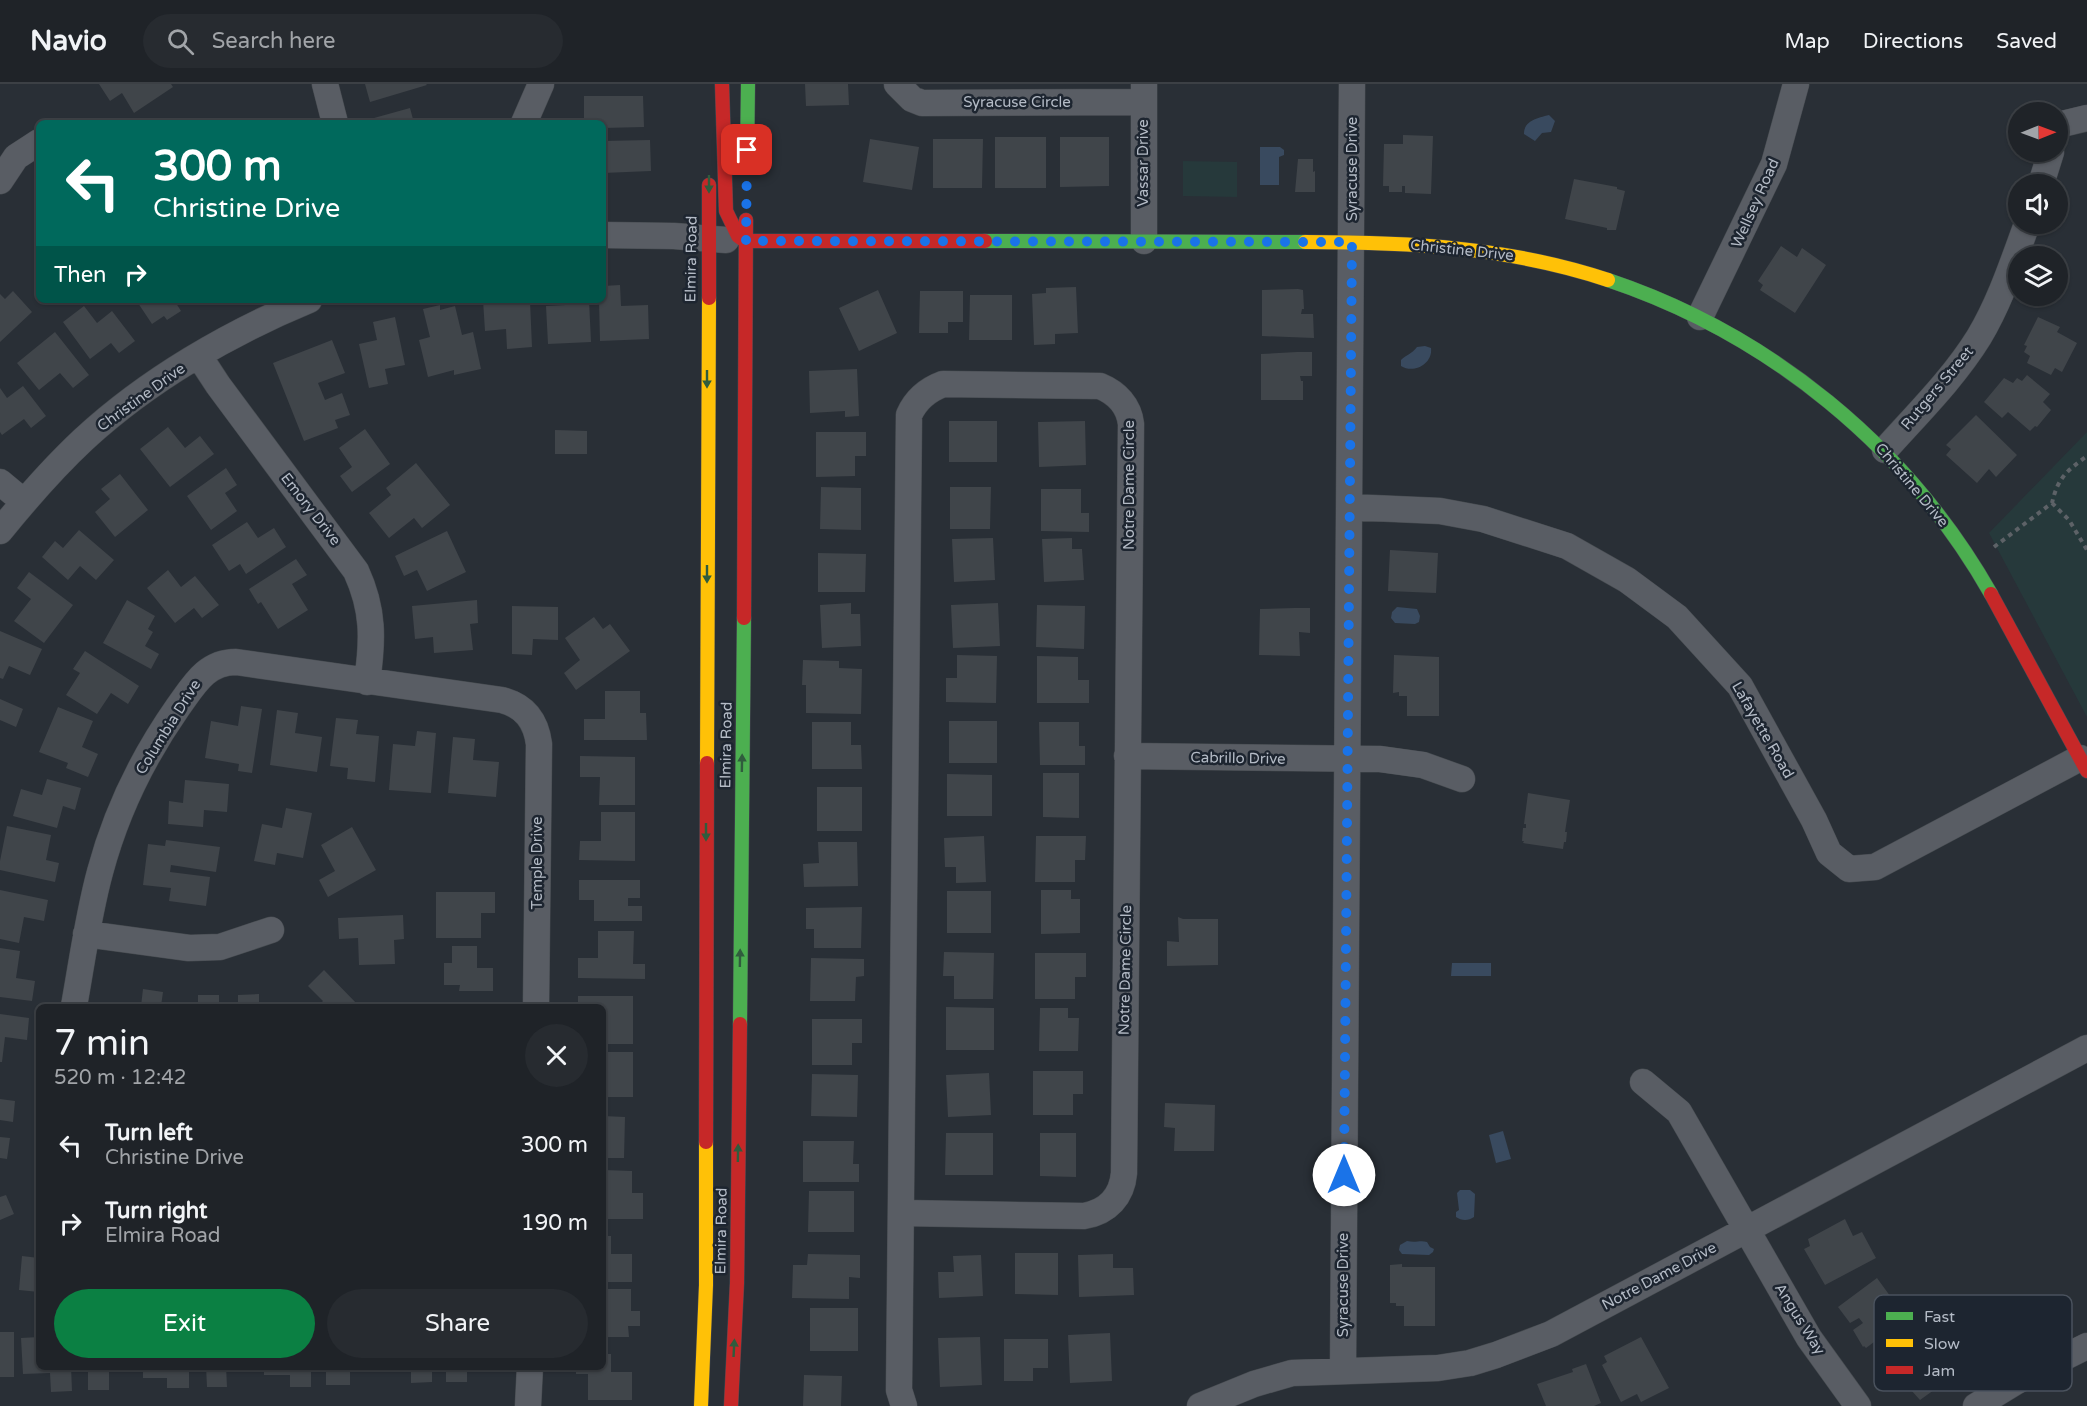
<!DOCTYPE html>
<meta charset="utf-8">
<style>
body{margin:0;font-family:"Varela Round",sans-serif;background:#272b30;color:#f1f3f6;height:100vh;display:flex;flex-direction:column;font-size:22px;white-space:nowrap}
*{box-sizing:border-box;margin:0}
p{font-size:20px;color:#a1a4a8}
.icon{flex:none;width:33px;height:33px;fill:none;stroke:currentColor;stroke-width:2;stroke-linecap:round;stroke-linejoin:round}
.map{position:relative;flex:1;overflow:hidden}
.sheet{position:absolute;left:36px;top:920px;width:570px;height:366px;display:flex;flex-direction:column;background:#1f2328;border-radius:9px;box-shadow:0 2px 4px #0004,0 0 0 2px #3c4045}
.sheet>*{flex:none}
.hud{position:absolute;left:36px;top:36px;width:570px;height:183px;border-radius:9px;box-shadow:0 2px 4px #0004,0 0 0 2px #3c4045;background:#00695c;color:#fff;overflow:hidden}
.needle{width:39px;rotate:89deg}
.controls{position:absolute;left:2008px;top:18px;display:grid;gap:12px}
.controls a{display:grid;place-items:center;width:60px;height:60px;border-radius:50%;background:#1f2328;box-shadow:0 2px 4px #0004,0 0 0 2px #3c4045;font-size:30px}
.pin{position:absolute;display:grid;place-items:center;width:51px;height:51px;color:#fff;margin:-26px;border-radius:12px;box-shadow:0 3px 9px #0006}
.me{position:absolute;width:66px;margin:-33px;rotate:0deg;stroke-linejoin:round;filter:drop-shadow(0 0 4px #0008)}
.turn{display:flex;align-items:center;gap:21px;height:126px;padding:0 18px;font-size:27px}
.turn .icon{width:78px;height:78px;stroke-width:2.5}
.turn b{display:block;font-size:42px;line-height:51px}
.then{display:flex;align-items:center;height:57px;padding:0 18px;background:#0003;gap:12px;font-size:22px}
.round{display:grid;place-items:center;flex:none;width:63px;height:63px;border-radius:32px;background:#272b30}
.head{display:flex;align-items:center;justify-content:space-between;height:102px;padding:0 18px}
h1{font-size:36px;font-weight:600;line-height:45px}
.action{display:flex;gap:12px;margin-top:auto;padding:12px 18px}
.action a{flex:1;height:69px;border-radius:36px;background:#0b8043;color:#fff;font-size:24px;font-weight:600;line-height:69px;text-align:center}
.action a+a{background:#272b30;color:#f1f3f6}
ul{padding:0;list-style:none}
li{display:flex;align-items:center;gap:18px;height:78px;padding:0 18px}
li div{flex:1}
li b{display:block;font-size:22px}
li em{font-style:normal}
header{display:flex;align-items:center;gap:36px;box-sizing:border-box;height:84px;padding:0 30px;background:#1f2328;border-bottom:2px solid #3c4045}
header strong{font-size:28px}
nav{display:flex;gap:33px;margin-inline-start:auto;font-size:21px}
.search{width:420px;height:54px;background:#272b30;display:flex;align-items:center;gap:15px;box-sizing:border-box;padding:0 21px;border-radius:33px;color:#a1a4a8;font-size:22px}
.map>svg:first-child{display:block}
</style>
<header>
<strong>Navio</strong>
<div class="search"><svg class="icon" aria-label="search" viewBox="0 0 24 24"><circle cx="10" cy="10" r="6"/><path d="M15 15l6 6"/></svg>Search here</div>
<nav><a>Map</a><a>Directions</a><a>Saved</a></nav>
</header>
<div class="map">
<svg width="2087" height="1322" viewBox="0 0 2087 1322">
<rect width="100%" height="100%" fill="#292f36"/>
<!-- green -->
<path fill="#26393b" d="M1183,77l54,1v35l-54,-1z
M2087,348v285l-98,-184z"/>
<!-- water -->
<path fill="#394a5f" d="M1549,31l6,6 -4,11 -9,1 -7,8 -11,-7c0,-14 14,-16 25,-19z
M1260,63h20l4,3v5l-5,2v28h-19z
M1425,262l6,2c2,16 -17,26 -30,18v-6c5,-5 11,-6 16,-13z
M1397,523l20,2 3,7 -1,6 -4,2 -20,-1 -4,-5 1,-6z
M1452,879h39v13h-40z
M1503,1047l8,28 -15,4 -7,-28z
M1460,1106h10l5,4 -1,23c-6,4 -12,4 -18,0v-5l3,-2 -2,-17z
M1407,1157c9,2 13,-1 20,1l3,5 4,2 -1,3 -4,3 -27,-1 -3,-4 1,-5z"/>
<!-- building -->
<path fill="#40454a" d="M99,0h72l2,3 -39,26 -12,-20 -12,8z
M365,0h61l1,1 -57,17z
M805,0h43l1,21 -43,1z
M584,12h59l1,31 -41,1v-5h-8v-4h-11z
M410,24l4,15h-39l-1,-5z
M1403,51l30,1 -2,58 -26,-1v-7h-3v6h-13v-6h-6l1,-42h19z
M995,53h51v51h-51z
M1060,53h49v49l-49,1z
M870,55l49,8 -7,43 -49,-8z
M933,55h50l-1,49h-49z
M650,56l1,31 -48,2v-32z
M1298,75h15v13l2,-1v21h-20z
M1574,95l43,8v2l8,2 -9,39h-9v-2l-42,-9z
M1781,162l16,11 5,-9 24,17 -31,48 -35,-23 3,-5 -5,-4z
M620,201l1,21 27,-1 1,34 -49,2 -1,-41h4v-14z
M1076,203l2,46 -23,1v10l-21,1 -2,-51 14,-1v-5z
M1298,205l5,1 1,19h-2l-1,5h12l1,24 -52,-2v-46z
M878,206l19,43 -38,18 -20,-43z
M13,207l19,21 -32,30v-48l5,5z
M920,207h43v31h-15v11h-29z
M970,211h42v45h-43z
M136,216h38l7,11 -14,9 -3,-4 -12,8z
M483,216h20v3l27,-2 2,46 -25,2 -1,-20 -21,2z
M566,216h23l2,42 -43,2 -2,-38 20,-1z
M440,221v5l15,-4 7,29 11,-3 8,37 -27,6v-5l-26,7 -9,-37 11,-3 -7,-28z
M84,222l13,17 15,-12 23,30 -16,12 -8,-10 -21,16 -27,-37z
M395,233l10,48 -20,4 3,15 -19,4 -10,-44 18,-4 -4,-18z
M2038,233l22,10 -3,5 20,11 -15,29 -7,-4 -4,7 -24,-12 3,-7 -6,-4 3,-6 -3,-1z
M55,248l34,43 -16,13 -13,-15 -21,17 -22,-27z
M332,256l13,33 -27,10 7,17 17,-7 8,22 -15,5 3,8 -34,13 -31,-78z
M1297,268h15v24h-12l1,5h2v19h-42v-46z
M857,285l2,47 -14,1v-6l-35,2 -1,-42z
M2027,291l23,19 -7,8 8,8 -14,17 -2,-1 -5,5 -22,-19 -6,6 -18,-16 20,-24 9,5 4,-5 5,3z
M23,302l23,30 -15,12 -7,-9 -22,16 -2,-3v-44l7,10z
M1976,331l41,40 -21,22 -7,-8 -12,14 -31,-28 5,-6 -5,-4z
M949,337h48v41h-48z
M1085,337l1,44 -47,2 -1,-45z
M168,343l17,21 15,-12 14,18 -44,33 -30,-38z
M365,345l25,35 -38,28 -12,-16 12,-9 -13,-19z
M555,346l32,1v23h-32z
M816,348h50v24h-11v20l-39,1z
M416,379l34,42 -28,23 -8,-10 -25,20 -20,-25 22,-18 -5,-7z
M226,384l11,17 -12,8 12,18 -26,19 -24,-34z
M120,390l28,36 -33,27 -20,-25 15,-13 -9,-10z
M821,403l40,1v42l-41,-1z
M950,403h41l-1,42h-40z
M1041,405h40v24h8v19l-48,-1z
M247,438l11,16 16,-10 12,19 -40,27 -6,-10 -11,7 -17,-26z
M79,446l35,30 -18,20 -16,-14 -12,14 -26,-23 13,-16 8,7z
M447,447l19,41 -39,19 -10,-21 -13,6 -9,-20z
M993,454l2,42 -41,2 -2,-43z
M1072,454v11h10l2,31 -40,2 -2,-43z
M1390,466l48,3 -2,40 -48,-2z
M818,469l48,1 -1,38h-47z
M296,475l11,16 -15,9 16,26 -30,19 -17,-27 -3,2 -9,-15z
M168,486l13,17 14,-11 24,29 -17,13 -8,-10 -19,15 -28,-35z
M29,488l44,33 -29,38 -30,-22 17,-22 -14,-11z
M127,516l28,16 -7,13 5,3 -8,14 14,8 -8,15 -48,-26z
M477,516l1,23 -8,1 3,26 -39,3 -1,-16 -18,2 -3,-33z
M851,519v11h9l1,32 -39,2 -2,-43z
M998,519l2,43 -47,2 -2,-43z
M1037,521l48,1 -1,43 -48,-2z
M512,522l46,1v33l-25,-1 -1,16 -20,-1z
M1295,524h15v25l-11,-1 1,24 -41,-1 1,-46z
M594,533l9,12 7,-5 20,27 -54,39 -12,-17 16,-13 -15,-22z
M0,547l42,18 -12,26 -21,-9 -6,13 -3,-1z
M85,567l54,35 -11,18 -17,-11 -14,21 -31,-19 14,-22 -7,-4z
M957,571l40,1 -1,47 -50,-1v-24h11z
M1394,571l45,2v59h-32v-20h-8v-4l-6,1z
M1037,572l41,1v23h11v23h-52z
M803,576l36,1v7l23,1 -1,45 -55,-1v-28h-4z
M605,607h35v22h6l1,27h-63v-21h21z
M0,615l23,10 -7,18 -16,-7z
M241,622l21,3 -10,64 -14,-2 1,-7 -34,-6 6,-37 27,5z
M58,623l35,14 -11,26 16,7 -10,23 -22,-9 2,-5 -29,-11z
M277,626l21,3 -3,20 27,4 -5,35 -47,-7z
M336,634l22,2 -2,14 23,2 -4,46 -28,-3 1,-11 -18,-2z
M949,637h48v42h-48z
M812,638h39v23h10l1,24h-50z
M1039,638h40v24h6v19h-45z
M417,647l19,2 -5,60 -42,-3 4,-46 22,2z
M453,653l22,2 -2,21 26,2 -3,35 -48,-4z
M580,672l55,1v48h-36l1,-28h-20z
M1043,689h36v45l-36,-1z
M947,690l45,1v41h-45z
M47,695l34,9 -6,22 -12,-4 -6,22 -44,-12 8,-27 21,6z
M185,696l44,4 -2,28 -23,-2 -1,17 -35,-3 1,-23 14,2z
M817,703h45v44h-45z
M1528,709l42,7 -5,32h2l-1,10h-2l-1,7 -40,-6 1,-2h-2l1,-13h3v-4h-2z
M286,724l26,5 -9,45 -26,-5 -2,12 -21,-4 8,-37 20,4z
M601,728h34v49l-56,-1 1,-19h21z
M7,742l44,9 -5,25 13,3 -4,19 -55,-12v-9z
M352,743l24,43 -48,27 -9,-17 16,-9 -14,-26z
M984,752l2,46 -30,1v-16h-11l-1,-29z
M1036,752h50l-1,24h-10v22h-40z
M166,756l54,7 -4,25 -45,-7 -1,7 40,5 -4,29 -37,-5 2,-13 -28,-3 5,-41 17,2z
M818,758h39l1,44 -54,1 -1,-23 16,-1z
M579,796h61v18h-12v8h14v15h-48v-21h-15z
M0,806l48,10 -4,21 -20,-4 -5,26 -19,-4z
M1041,806h30v9h9v34l-39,1z
M947,807h44v42h-44z
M436,808h59v21h-14v25h-45z
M862,823l-1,41h-47v-19h-8v-21z
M403,831l1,24 -10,1 1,24 -36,1 -1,-27 -19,1 -1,-21z
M1178,833l5,2h35v46l-51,1v-25l12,1z
M598,847h36l-1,33h12v15l-67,-1v-20h20z
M452,862h25v22h16v23h-34l1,-6h-16v-22h8z
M0,864l20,3 -4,27 19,3 -3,20 -32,-4z
M944,868l50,1 -1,46h-39v-23h-11z
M1035,869h51v24h-11v22h-40z
M811,874l53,1v17l-8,1 -1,24h-45z
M324,886l35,36h-41l5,-5 -15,-15z
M143,905l20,3 -2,14h-20z
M259,910v12h-21v-11z
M198,911h21v11h-21z
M578,912h55v48h-30v-38h-25z
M946,923l48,1v42h-48z
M1040,924h28v10h11l-1,33h-39z
M0,930l29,4 -2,22 -22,-3 -3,25h-2z
M812,935h50v24h-10v22h-40z
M603,968h30v45h-30z
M1033,987h50v23h-10v21h-40z
M989,989l2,42 -43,2 -2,-42z
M812,990l46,1 -1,42 -46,-1z
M0,1015l15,2 -2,21 -13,-2z
M1165,1019l50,2 -1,46h-40l1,-23 -11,-1z
M603,1032l22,1 -1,41h-21z
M946,1049h47v42h-48z
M1040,1049h36v44l-36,-1z
M0,1053l10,1 -3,21 -7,-1z
M803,1057h51l-1,23h6v18h-56z
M603,1086l29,1v22h11v26h-40z
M809,1107h45v41h-46z
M6,1111l8,19 -14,6v-23z
M1845,1135l8,17 9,-4 14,26 -51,27 -21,-36 6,-3 -2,-7z
M603,1152h8v18h21v28h-29z
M1015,1169h43v42l-43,-1z
M808,1170l52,1v23l-11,-1v22l-57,-1 1,-33h14z
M1113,1170v14h20l1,27 -55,2 -1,-42z
M981,1171l2,41 -44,2 -1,-26h16l-1,-16z
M22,1172l17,2v34l-20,-2z
M1402,1180v3h33v59h-31v-20h-8v-3h-6v-38z
M1877,1194l16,22 -4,4 13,17 -36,27 -2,-2 -1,1 -10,-17 10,-7 -4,-5 -9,5 -12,-16z
M603,1205h28v22h9v15h-12l1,11h-26z
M810,1224h48v43h-48z
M0,1248h14v45h-14z
M1930,1248l29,40 -39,28 -9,-10 8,-5 -8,-11 -19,13 -12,-18z
M1110,1249l2,48 -42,2 -2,-48z
M39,1253v29h32l1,25 -21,1 -1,-19 -27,1 -2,-36z
M980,1253l2,48 -42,2 -2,-49z
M1641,1253l28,51 -28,14 -4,-8 -16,8 -19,-37 5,-3 -3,-6z
M1004,1255h44v29h-15v13h-29z
M603,1270h8v18h21v28h-44v-26h-12v-8h27z
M1586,1280l15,39 -7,3h-48l-9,-22 36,-12 -1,-3z
M88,1282h48v3l-27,1v20h-21z
M143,1282h46v22h-22v-10h-24z
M206,1282h20l1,21h-20z
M264,1282h47v21h-21v-12h-26z
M326,1282h24v19h-24z
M411,1282h21v16l-21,1z
M446,1282h21v16h-21z
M804,1291l38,1 -1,30h-38z"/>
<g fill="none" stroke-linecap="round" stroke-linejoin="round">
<!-- street casing -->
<g stroke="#454a4f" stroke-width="27">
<path id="street" d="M325,0l10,39
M897,0l15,15 10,4 222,-1
M524,39l17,-39
M2058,41l29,-7
M0,97l16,-24 23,-15
M2041,100l10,-32
M603,151l71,1 52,4
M1144,157v-157
M1700,233l74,-153 22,-80
M199,272l19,29 138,186c18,39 17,69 11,111
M1885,366c32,-36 68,-71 94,-113 21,-35 34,-75 48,-113
M0,398l24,20
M1350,423l90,4 43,8 84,27 60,34 50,37 63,69 74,134 15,33 20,16 26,-2 205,-109
M0,447c26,-32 54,-64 84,-92 64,-59 145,-106 225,-139
M1127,672l253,3 43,6 39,14
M86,850l103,14 31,-1 51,-17
M74,922c8,-44 14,-90 26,-134 16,-60 43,-115 78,-165 16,-22 28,-45 58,-45l266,38c23,6 34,21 37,44l-3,262
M1643,998l36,30 130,226 49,68
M902,1129l182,3c24,-4 38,-20 40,-43l7,-749c-2,-18 -14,-31 -31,-38l-157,-2c-16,6 -27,15 -34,31l-10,975 5,16
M1343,1286l9,-1286
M528,1322l2,-40
M1200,1322l54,-22 38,-11 146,-5 32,-5 26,-8 55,-21 536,-286
M1976,1322l41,-25 70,-35"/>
</g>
<!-- fast casing -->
<g stroke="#474b53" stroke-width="15">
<path id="fast" d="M747,78l1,-78
M985,157l320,1
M1608,196c161,54 299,166 383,314
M740,940l4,-406"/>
</g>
<!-- slow casing -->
<g stroke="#474b53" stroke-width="15">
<path id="slow" d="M1305,158c103,0 204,5 303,38
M707,679l2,-465
M701,1322l5,-121v-143"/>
</g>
<!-- jam casing -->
<g stroke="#474b53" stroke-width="15">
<path id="jam" d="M722,0l4,127 12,25 7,5h240
M709,214v-113
M1991,510l96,177
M744,534l2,-398
M706,1058l1,-379
M731,1322l6,-123 3,-259"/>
</g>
<!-- path -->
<path stroke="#5d6267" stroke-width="4" stroke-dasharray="4.5 4.5" stroke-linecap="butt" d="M2052,419l17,17 18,30
M1994,463l58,-44c6,-26 15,-32 35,-47"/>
<!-- street -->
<use href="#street" stroke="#595d64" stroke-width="26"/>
<!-- fast -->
<use href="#fast" stroke="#4caf50" stroke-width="14"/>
<!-- slow -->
<use href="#slow" stroke="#ffc107" stroke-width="14"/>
<!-- jam -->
<use href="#jam" stroke="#c62828" stroke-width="14"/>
</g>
<!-- one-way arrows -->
<defs><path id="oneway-solid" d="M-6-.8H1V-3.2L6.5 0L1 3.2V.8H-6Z" transform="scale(1.5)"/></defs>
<g fill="#305c3d">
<use href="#oneway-solid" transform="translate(709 100) rotate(90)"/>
<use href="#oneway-solid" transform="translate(707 295) rotate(90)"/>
<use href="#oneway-solid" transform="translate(707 490) rotate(90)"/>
<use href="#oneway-solid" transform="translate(742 679) rotate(-89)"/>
<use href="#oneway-solid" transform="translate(706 748) rotate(90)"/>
<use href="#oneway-solid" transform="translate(740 874) rotate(-89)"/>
<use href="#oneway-solid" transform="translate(738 1069) rotate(-89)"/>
<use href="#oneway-solid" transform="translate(734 1264) rotate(-87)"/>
</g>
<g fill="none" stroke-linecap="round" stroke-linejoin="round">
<!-- route -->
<path stroke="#1a73e8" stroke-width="10" stroke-dasharray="0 18" d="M747,66l-1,91 606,1 -8,933"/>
</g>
<g text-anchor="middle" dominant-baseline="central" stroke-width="5" stroke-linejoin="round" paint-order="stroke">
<!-- street labels -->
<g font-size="15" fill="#b4bbc6" stroke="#1d2530">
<text x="1017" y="18">Syracuse Circle</text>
<text transform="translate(1143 79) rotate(-90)">Vassar Drive</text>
<text transform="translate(1352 85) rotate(-90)">Syracuse Drive</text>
<text transform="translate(1755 119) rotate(-66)">Wellsey Road</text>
<text transform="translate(1462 166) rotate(6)">Christine Drive</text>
<text transform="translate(691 175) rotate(-89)">Elmira Road</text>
<text transform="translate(1937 304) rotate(-50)">Rutgers Street</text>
<text transform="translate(141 313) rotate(-36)">Christine Drive</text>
<text transform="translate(1129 401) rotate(-90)">Notre Dame Circle</text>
<text transform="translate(1912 401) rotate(50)">Christine Drive</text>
<text transform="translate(311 425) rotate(52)">Emory Drive</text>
<text transform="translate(168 643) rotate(-58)">Columbia Drive</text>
<text transform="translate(1763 646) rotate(60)">Lafayette Road</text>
<text transform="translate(726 661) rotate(-89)">Elmira Road</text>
<text transform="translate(1238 674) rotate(1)">Cabrillo Drive</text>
<text transform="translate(537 779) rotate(-90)">Temple Drive</text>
<text transform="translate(1125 886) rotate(-89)">Notre Dame Circle</text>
<text transform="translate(721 1147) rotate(-89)">Elmira Road</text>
<text transform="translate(1659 1192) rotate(-28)">Notre Dame Drive</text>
<text transform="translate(1343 1201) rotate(-90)">Syracuse Drive</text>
<text transform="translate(1800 1235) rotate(58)">Angus Way</text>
</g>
</g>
<!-- legend -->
<rect x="1874" y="1211" width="198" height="96" rx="9" fill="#1d2530" stroke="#4a525d" stroke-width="1.5"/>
<rect x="1886" y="1228" width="27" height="8" fill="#4caf50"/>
<rect x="1886" y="1255" width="27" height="8" fill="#ffc107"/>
<rect x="1886" y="1282" width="27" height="8" fill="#c62828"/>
<g font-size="16" fill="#b4bbc6">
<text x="1924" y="1238">Fast</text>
<text x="1924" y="1265">Slow</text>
<text x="1924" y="1292">Jam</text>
</g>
</svg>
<div class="controls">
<a><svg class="needle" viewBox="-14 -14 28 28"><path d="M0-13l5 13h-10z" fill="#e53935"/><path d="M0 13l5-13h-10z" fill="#a1a4a8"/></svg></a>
<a><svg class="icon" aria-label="sound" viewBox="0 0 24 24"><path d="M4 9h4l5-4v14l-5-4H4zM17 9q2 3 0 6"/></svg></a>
<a><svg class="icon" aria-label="layers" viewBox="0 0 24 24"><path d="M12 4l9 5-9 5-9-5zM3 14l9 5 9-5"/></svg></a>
</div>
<div class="pin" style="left:747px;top:66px;background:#d93025"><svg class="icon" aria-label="arrive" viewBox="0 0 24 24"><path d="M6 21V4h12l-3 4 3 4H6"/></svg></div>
<svg class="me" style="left:1344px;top:1091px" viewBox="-20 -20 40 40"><circle r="19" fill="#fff"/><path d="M0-13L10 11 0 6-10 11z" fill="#1a73e8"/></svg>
<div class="hud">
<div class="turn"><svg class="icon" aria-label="left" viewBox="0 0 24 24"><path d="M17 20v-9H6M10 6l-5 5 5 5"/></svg><div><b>300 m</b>Christine Drive</div></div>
<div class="then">Then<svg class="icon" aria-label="right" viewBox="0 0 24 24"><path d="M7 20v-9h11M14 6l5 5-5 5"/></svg></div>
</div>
<section class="sheet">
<div class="head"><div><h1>7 min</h1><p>520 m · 12:42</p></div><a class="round"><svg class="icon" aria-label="close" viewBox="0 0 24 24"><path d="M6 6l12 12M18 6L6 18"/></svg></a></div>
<ul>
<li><svg class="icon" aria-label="left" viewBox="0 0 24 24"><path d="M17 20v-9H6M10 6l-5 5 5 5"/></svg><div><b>Turn left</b><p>Christine Drive</p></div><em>300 m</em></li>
<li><svg class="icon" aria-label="right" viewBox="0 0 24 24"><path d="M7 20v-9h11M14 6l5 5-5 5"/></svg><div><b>Turn right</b><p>Elmira Road</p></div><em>190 m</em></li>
</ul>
<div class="action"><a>Exit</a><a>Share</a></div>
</section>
</div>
